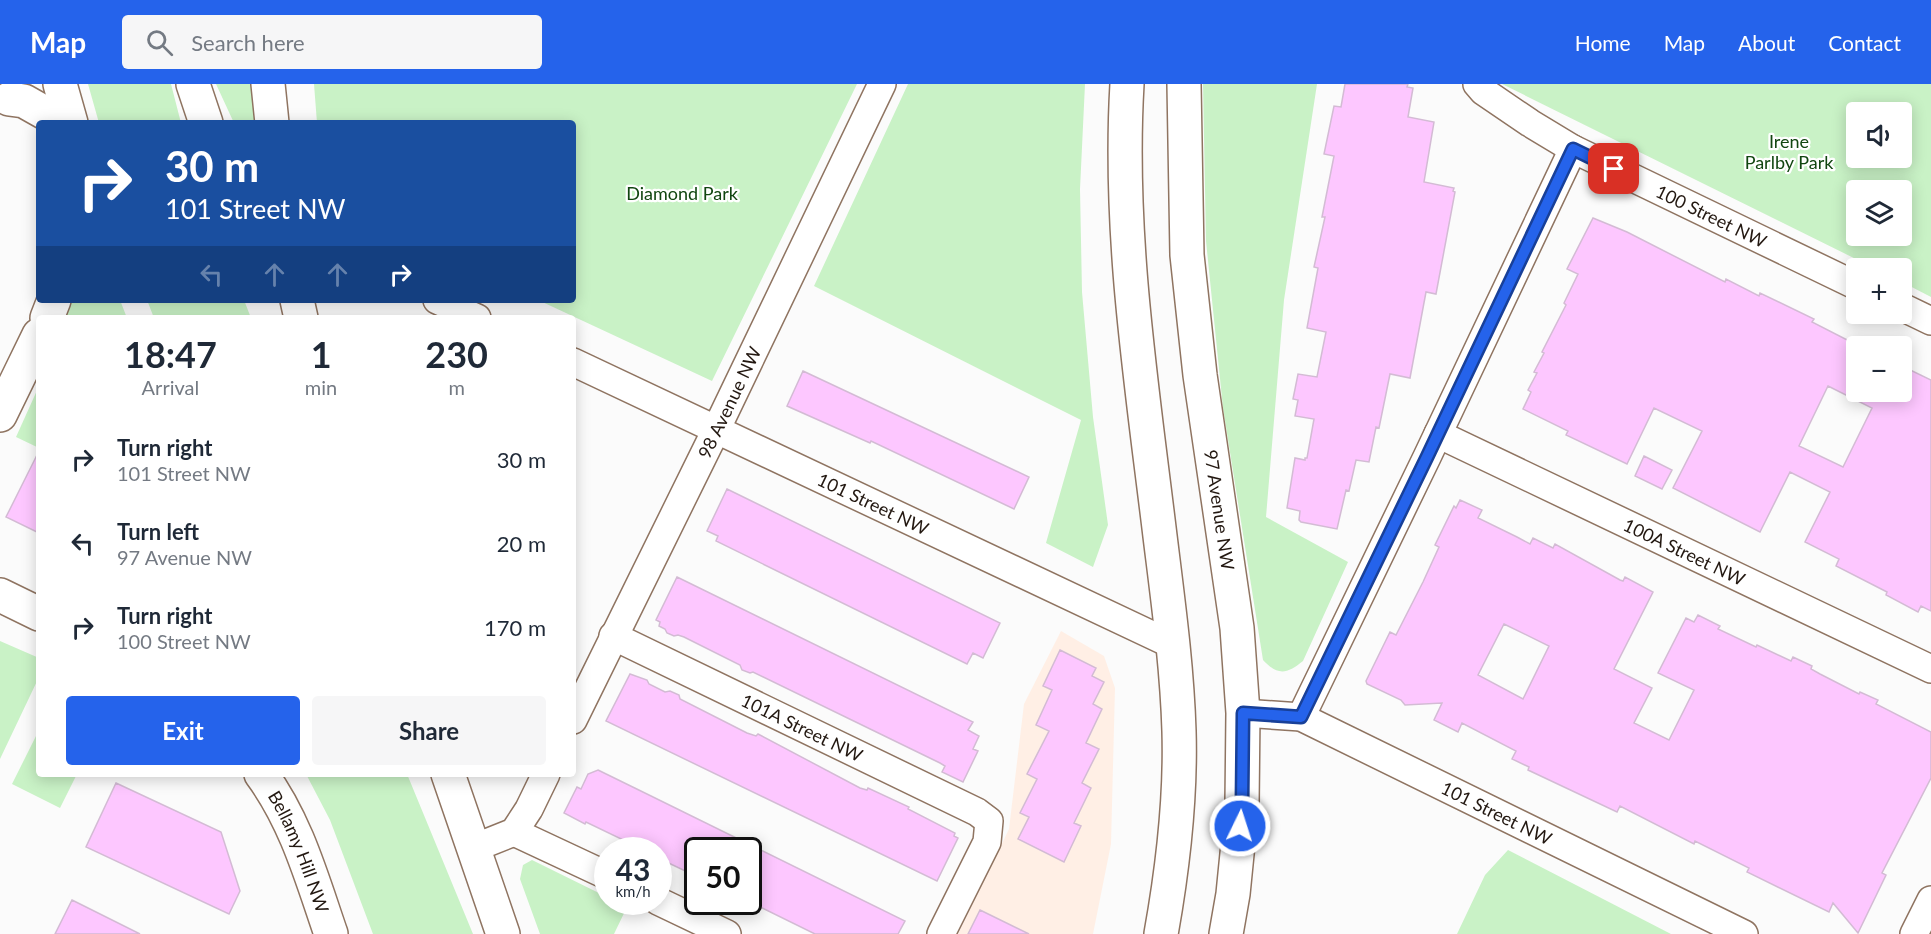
<!DOCTYPE html>
<meta charset="utf-8">
<style>
body{margin:0;font-family:Lato,sans-serif;background:#f6f6f7;color:#1f2937;height:100vh;display:flex;flex-direction:column;font-size:22px;white-space:nowrap}
*{box-sizing:border-box;margin:0}
p{font-size:20px;color:#747a83}
.icon{flex:none;width:33px;height:33px;fill:none;stroke:currentColor;stroke-width:2;stroke-linecap:round;stroke-linejoin:round}
.map{position:relative;flex:1;overflow:hidden}
.side{position:absolute;left:36px;top:231px;width:540px;height:462px;display:flex;flex-direction:column;background:#fff;border-radius:6px;box-shadow:0 3px 15px #0003}
.side>*{flex:none}
.top-card{position:absolute;left:36px;top:36px;width:540px;height:183px;border-radius:6px;box-shadow:0 3px 15px #0003;background:#1a4fa0;color:#fff;overflow:hidden}
.tools{position:absolute;left:1846px;top:18px;display:grid;gap:12px}
.tools a{display:grid;place-items:center;width:66px;height:66px;border-radius:6px;background:#fff;box-shadow:0 3px 15px #0003;font-size:30px}
.speed{position:absolute;left:594px;top:753px;display:flex;gap:12px;font-size:30px;font-weight:700;text-align:center}
.speed>*{display:grid;place-content:center;width:78px;height:78px;border-radius:50%;background:#fff;box-shadow:0 3px 15px #0003;line-height:1}
.speed small{font-size:15px;font-weight:400}
.speed .limit{border:3px solid #111;border-radius:9px;background:#fff;color:#111}
.pin{position:absolute;display:grid;place-items:center;width:51px;height:51px;color:#fff;margin:-26px;border-radius:12px;box-shadow:0 3px 9px #0006}
.me{position:absolute;width:66px;margin:-33px;rotate:4deg;stroke-linejoin:round;filter:drop-shadow(0 0 4px #0008)}
.turn{display:flex;align-items:center;gap:21px;height:126px;padding:0 30px;font-size:27px}
.turn .icon{width:78px;height:78px;stroke-width:2.5}
.turn b{display:block;font-size:42px;line-height:51px}
.lanes{display:flex;align-items:center;height:57px;padding:0 30px;background:#0003;justify-content:center;gap:30px;direction:ltr}
.lanes .off{opacity:.35}
.eta{display:flex;justify-content:space-evenly;align-items:center;height:102px;text-align:center}
.eta b{font-size:36px;font-weight:700;line-height:42px}
.action{display:flex;gap:12px;margin-top:auto;padding:12px 30px}
.action a{flex:1;height:69px;border-radius:6px;background:#2563eb;color:#fff;font-size:24px;font-weight:700;line-height:69px;text-align:center}
.action a+a{background:#f6f6f7;color:#1f2937}
ul{padding:0;list-style:none}
li{display:flex;align-items:center;gap:18px;height:84px;padding:0 30px}
li div{flex:1}
li b{display:block;font-size:22px}
li em{font-style:normal}
header{display:flex;align-items:center;gap:36px;box-sizing:border-box;height:84px;padding:0 30px;background:#2563eb;color:#fff}
header strong{font-size:28px}
nav{display:flex;gap:33px;margin-inline-start:auto;font-size:21px}
.search{width:420px;height:54px;background:#f6f6f7;display:flex;align-items:center;gap:15px;box-sizing:border-box;padding:0 21px;border-radius:6px;color:#747a83;font-size:22px}
.map>svg:first-child{display:block}
</style>
<header>
<strong>Map</strong>
<div class="search"><svg class="icon" aria-label="search" viewBox="0 0 24 24"><circle cx="10" cy="10" r="6"/><path d="M15 15l6 6"/></svg>Search here</div>
<nav><a>Home</a><a>Map</a><a>About</a><a>Contact</a></nav>
</header>
<div class="map">
<svg width="1931" height="850" viewBox="0 0 1931 850">
<rect width="100%" height="100%" fill="#fbfbfb"/>
<!-- built -->
<path fill="#ffefe5" d="M1061,547l43,25 11,32 -4,156 -18,90h-135l51,-105 15,-125z"/>
<!-- green -->
<path fill="#c9f2c6" fill-rule="evenodd" d="M88,0h83l10,39h-82z
M216,0h36l4,39h-22z
M314,0h543l-145,297 -174,-81h35v-177h-256z
M908,0h177l-5,105 2,103 11,125 15,108 -15,42 -47,-24 35,-123 -267,-134z
M1203,0h114l-33,216 -18,217 82,45 -45,99c-16,13 -25,15 -40,-1l-40,-252 -17,-167z
M1502,0h429v213l-29,-15v-14h-28zM1857,28h45v46h-45zM1902,106v46h-45v-46z
M67,216h53l7,18h-66z
M147,216h97l7,18h-97z
M39,302v62l-23,-11z
M0,557l39,17v19l-39,82z
M39,646v44h38l-17,34 -48,-24z
M306,690h101l66,160h-100l-43,-114z
M1508,766l163,84h-214l28,-59z
M532,776l75,37 1,5h8l11,5 -13,27h-74l-20,-55 3,-14z"/>
<!-- building -->
<path fill="#fdc7ff" stroke="#d3bbd4" stroke-width="1.5" fill-rule="evenodd" d="M1345,0h63l-1,3 6,1 -5,29 26,5 -10,60 30,6 -1,3 2,1 -19,102 -10,-2 -16,86 -20,-4 -11,54 -3,-1 -7,35 -13,-2 -7,31 -3,-1 -9,39 -36,-7 -2,-2 1,-9 -13,-3 8,-50 10,2v-2h2l7,-39 -19,-3 3,-16 -5,-1 5,-25 19,3 9,-45 -19,-4 11,-60 -4,-1 11,-50h-3l12,-61 -10,-2 10,-48 7,1z
M1593,134l34,14 98,50 1,-3 33,17 1,-3 54,26 -2,3 45,23v47h45v-26l29,14v231l-10,-5 -3,6 -32,-17 1,-3 -51,-26 3,-7 -34,-17 25,-50 -40,-20 -30,60 -87,-44 29,-57 -48,-23 -27,56 -61,-29 2,-4 -45,-22 8,-17 -3,-2 9,-17 -3,-1 10,-19 -2,-1 24,-47 -2,-2 14,-29 -11,-5zM1828,302l44,22 -29,59 -44,-21z
M803,287l226,106 -15,32 -143,-68 -1,2 -83,-37z
M39,367v82l-33,-16z
M1644,372l28,14 -10,19 -27,-13z
M727,405l273,134 -17,35 -10,-5 -6,11 -251,-123 2,-5 -11,-5z
M1460,416l22,10 -4,8 39,19 13,7 3,-6 20,10 2,-4 65,36 3,1 2,-4 28,15 -39,77 38,19 -18,35 35,17 25,-50 -36,-17 28,-55 8,4 4,-7 22,11 -2,3 38,18 1,-2 34,16 2,-4 19,9 -1,3 9,5 39,20 1,-2 18,8 -2,4 55,28v46l-49,95 4,2 -28,58 -25,-30 -4,9 -82,-40 2,-4 -54,-27 -1,3 -74,-38 -3,6 -89,-42 1,-3 -17,-8 4,-8 -54,-28 -4,9 -24,-12 8,-17 -37,2 -4,-5 -34,-16 -1,-3 24,-49 6,3 27,-53 16,-35 -4,-2 19,-39 2,2zM1504,540l45,22 -26,53 -45,-24z
M677,493l296,145 -5,8 11,6 -6,13 5,2 -15,31 -21,-10 3,-6 -5,-3 -187,-91 -3,1 -8,-3 -2,-5 -56,-28 -6,-2 -4,1 -7,-3 -2,-4 -6,-3 1,-4 -4,-2z
M1060,566l36,18 -4,8 12,6 -11,22 9,5 -16,34 13,6 -17,34 9,5 -17,35 7,3 -17,36 -46,-23 11,-22 -9,-4 17,-34 -10,-5 22,-43 -13,-6 16,-35 -9,-4z
M630,590l17,6 2,4 16,8 5,-1 9,4 1,4 67,34 9,3 2,-2 102,54 7,2 1,-2 41,19 -1,2 47,24 -1,3 4,2 -21,43 -331,-160z
M598,686l51,25 256,126 -7,13h-83l-67,-33v-51h-50v27l-40,-19v-8h-14l-58,-28 -1,2 -21,-11 13,-26 4,2 7,-15z
M116,699l105,49 19,59 -11,23 -143,-67z
M72,816l68,34h-85z
M980,826l49,24h-61z"/>
<g fill="none" stroke-linecap="round" stroke-linejoin="round">
<!-- street casing -->
<g stroke="#8f7461" stroke-width="30">
<g id="street">
<path id="s1" d="M1477,0l6,7 47,32 43,26 284,137"/>
<path d="M437,216l40,18"/>
<path d="M1902,223l29,14"/>
<path id="s2" d="M573,278l600,283"/>
<path id="s3" d="M1438,350l493,235"/>
<path id="s4" d="M613,552l364,176 12,9 -2,21 -46,92"/>
<path id="s5" d="M1243,629l58,4 443,217"/>
<path d="M1301,633l126,-260 146,-308"/>
<path id="s6" d="M573,636l143,-290 166,-346"/>
<path d="M514,748l94,44"/>
<path d="M474,764l40,-16 15,-23 17,-35"/>
<path d="M658,817l69,33"/>
<path d="M1914,850l17,-34"/>
</g>
</g>
<!-- secondary casing -->
<g stroke="#8f7461" stroke-width="36">
<g id="secondary">
<path d="M60,0l11,39"/>
<path d="M193,0l13,39"/>
<path d="M268,0l4,39"/>
<path d="M1127,0c-9,152 15,302 33,452 8,65 17,130 19,195 2,68 -6,136 -18,203"/>
<path id="s7" d="M1184,0l3,171 13,120 37,253 6,85 -1,91 -9,90 -7,40"/>
<path d="M9,15l15,2 39,22"/>
<path d="M297,216l4,18"/>
<path d="M47,234l7,-18"/>
<path d="M0,331l39,-80"/>
<path d="M0,511l39,19"/>
<path id="s8" d="M261,690c35,47 51,105 70,160"/>
<path d="M448,690l55,160"/>
</g>
</g>
<!-- street -->
<use href="#street" stroke="#fff" stroke-width="27"/>
<!-- secondary -->
<use href="#secondary" stroke="#fff" stroke-width="33"/>
</g>
<g fill="none" stroke-linecap="round" stroke-linejoin="round">
<!-- route casing -->
<g stroke="#184099" stroke-width="15">
<path id="route" d="M1240,742l2,-22 1,-91 58,4 126,-260 146,-308 41,20"/>
</g>
<!-- route -->
<use href="#route" stroke="#2563eb" stroke-width="10"/>
</g>
<g text-anchor="middle" dominant-baseline="central" stroke-width="4.5" stroke-linejoin="round" paint-order="stroke">
<!-- park labels -->
<g font-size="18" fill="#114610" stroke="#fff">
<text x="1789" y="57">Irene<tspan x="1789" dy="21">Parlby Park</tspan></text>
<text x="682" y="109">Diamond Park</text>
</g>
<!-- street labels -->
<g font-size="18" fill="#231811" stroke="#fff">
<text stroke="none"><textPath href="#s1" startOffset="270">100 Street NW</textPath></text>
<text stroke="none"><textPath href="#s6" startOffset="354">98 Avenue NW</textPath></text>
<text stroke="none"><textPath href="#s2" startOffset="332">101 Street NW</textPath></text>
<text stroke="none"><textPath href="#s7" startOffset="428">97 Avenue NW</textPath></text>
<text stroke="none"><textPath href="#s3" startOffset="273">100A Street NW</textPath></text>
<text stroke="none"><textPath href="#s4" startOffset="210">101A Street NW</textPath></text>
<text stroke="none"><textPath href="#s5" startOffset="276">101 Street NW</textPath></text>
<text stroke="none"><textPath href="#s8" startOffset="87">Bellamy Hill NW</textPath></text>
</g>
</g>
</svg>
<div class="tools">
<a><svg class="icon" aria-label="sound" viewBox="0 0 24 24"><path d="M4 9h4l5-4v14l-5-4H4zM17 9q2 3 0 6"/></svg></a>
<a><svg class="icon" aria-label="layers" viewBox="0 0 24 24"><path d="M12 4l9 5-9 5-9-5zM3 14l9 5 9-5"/></svg></a>
<a>+</a>
<a>−</a>
</div>
<div class="speed"><div>43<small>km/h</small></div><div class="limit">50</div></div>
<div class="pin" style="left:1614px;top:85px;background:#d93025"><svg class="icon" aria-label="arrive" viewBox="0 0 24 24"><path d="M6 21V4h12l-3 4 3 4H6"/></svg></div>
<svg class="me" style="left:1240px;top:742px" viewBox="-20 -20 40 40"><circle r="17" fill="#2563eb" stroke="#fff" stroke-width="3"/><path d="M0-11L8 9 0 5-8 9z" fill="#fff"/></svg>
<div class="top-card">
<div class="turn"><svg class="icon" aria-label="right" viewBox="0 0 24 24"><path d="M7 20v-9h11M14 6l5 5-5 5"/></svg><div><b>30 m</b>101 Street NW</div></div>
<div class="lanes"><svg class="icon off" aria-label="left" viewBox="0 0 24 24"><path d="M17 20v-9H6M10 6l-5 5 5 5"/></svg><svg class="icon off" aria-label="ahead" viewBox="0 0 24 24"><path d="M12 20V5M6 11l6-6 6 6"/></svg><svg class="icon off" aria-label="ahead" viewBox="0 0 24 24"><path d="M12 20V5M6 11l6-6 6 6"/></svg><svg class="icon" aria-label="right" viewBox="0 0 24 24"><path d="M7 20v-9h11M14 6l5 5-5 5"/></svg></div>
</div>
<section class="side">
<div class="eta">
<div><b>18:47</b><p>Arrival</p></div>
<div><b>1</b><p>min</p></div>
<div><b>230</b><p>m</p></div>
</div>
<ul>
<li><svg class="icon" aria-label="right" viewBox="0 0 24 24"><path d="M7 20v-9h11M14 6l5 5-5 5"/></svg><div><b>Turn right</b><p>101 Street NW</p></div><em>30 m</em></li>
<li><svg class="icon" aria-label="left" viewBox="0 0 24 24"><path d="M17 20v-9H6M10 6l-5 5 5 5"/></svg><div><b>Turn left</b><p>97 Avenue NW</p></div><em>20 m</em></li>
<li><svg class="icon" aria-label="right" viewBox="0 0 24 24"><path d="M7 20v-9h11M14 6l5 5-5 5"/></svg><div><b>Turn right</b><p>100 Street NW</p></div><em>170 m</em></li>
</ul>
<div class="action"><a>Exit</a><a>Share</a></div>
</section>
</div>
